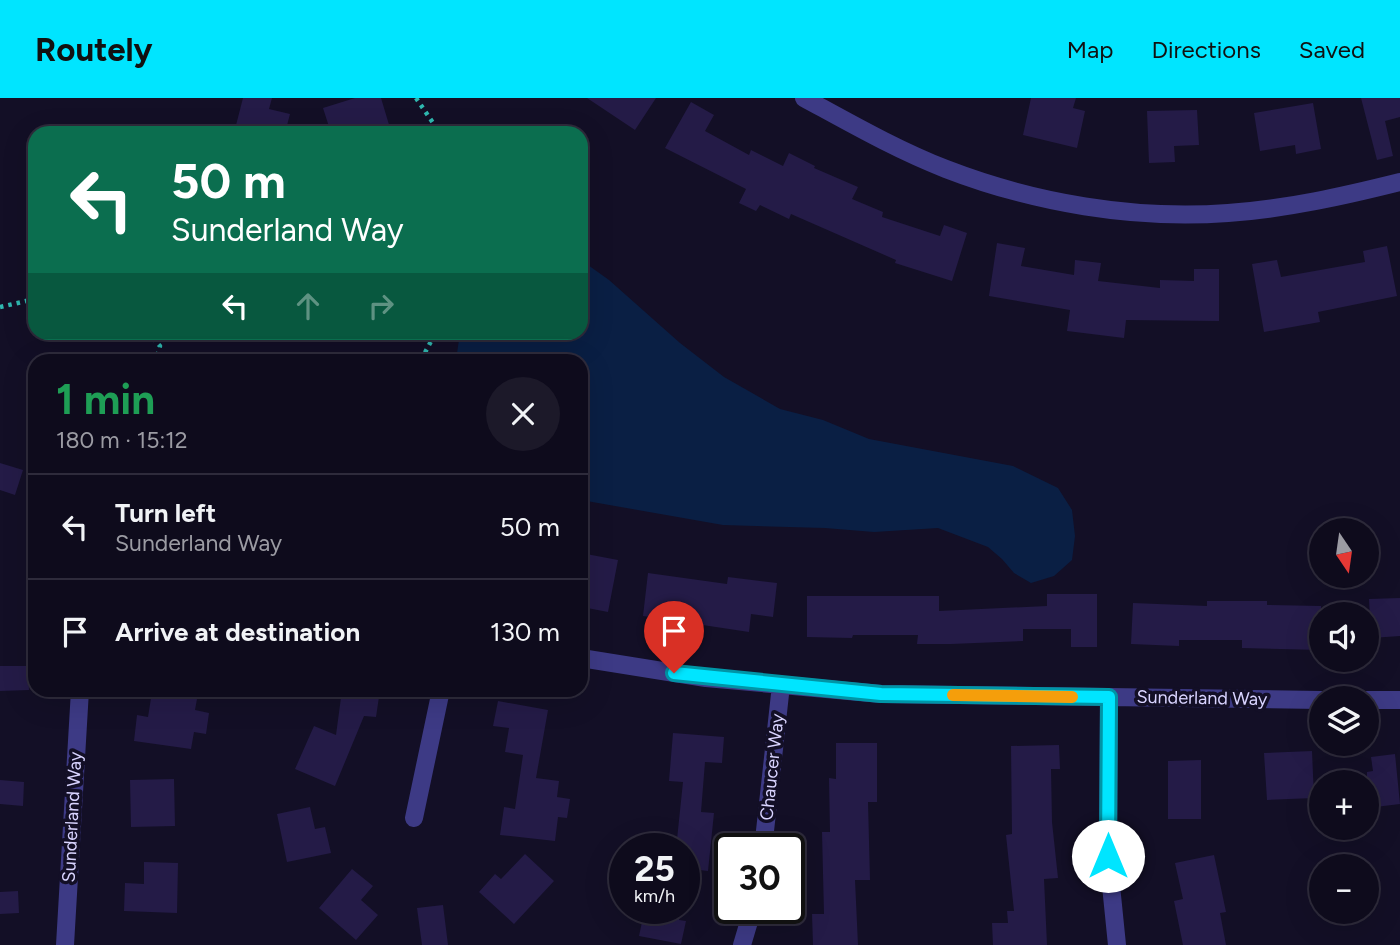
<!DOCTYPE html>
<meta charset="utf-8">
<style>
body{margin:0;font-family:Figtree,sans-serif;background:#1c1929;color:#f1f3f6;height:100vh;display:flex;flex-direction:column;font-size:26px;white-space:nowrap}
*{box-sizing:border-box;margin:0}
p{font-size:23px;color:#9b9ba3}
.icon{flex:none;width:38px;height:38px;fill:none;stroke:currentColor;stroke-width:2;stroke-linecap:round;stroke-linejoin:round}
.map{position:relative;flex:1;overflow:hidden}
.panel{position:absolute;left:28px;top:256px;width:560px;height:343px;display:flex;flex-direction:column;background:#0e0b1c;border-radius:21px;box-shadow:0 7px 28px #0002,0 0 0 2px #2e2b3b}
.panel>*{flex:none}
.banner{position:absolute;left:28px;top:28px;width:560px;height:214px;border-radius:21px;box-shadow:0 7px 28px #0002,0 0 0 2px #2e2b3b;background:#0b6e4f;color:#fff;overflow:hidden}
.needle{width:46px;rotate:167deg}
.controls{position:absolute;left:1309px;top:420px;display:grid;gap:14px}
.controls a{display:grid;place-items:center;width:70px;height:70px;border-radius:50%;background:#0e0b1c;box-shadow:0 7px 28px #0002,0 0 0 2px #2e2b3b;font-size:35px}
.speed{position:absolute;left:609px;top:735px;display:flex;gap:14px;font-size:35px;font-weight:700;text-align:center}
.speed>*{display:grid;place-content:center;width:91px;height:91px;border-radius:50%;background:#0e0b1c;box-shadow:0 7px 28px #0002,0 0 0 2px #2e2b3b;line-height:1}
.speed small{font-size:18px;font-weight:400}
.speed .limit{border:4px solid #111;border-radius:10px;background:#fff;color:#111}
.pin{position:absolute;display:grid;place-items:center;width:60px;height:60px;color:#fff;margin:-72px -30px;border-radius:50% 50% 50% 0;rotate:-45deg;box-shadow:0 0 7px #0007}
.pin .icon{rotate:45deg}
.me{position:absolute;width:77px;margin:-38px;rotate:0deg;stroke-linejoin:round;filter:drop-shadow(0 0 5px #0008)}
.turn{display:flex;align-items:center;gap:24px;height:147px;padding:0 28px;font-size:32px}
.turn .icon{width:91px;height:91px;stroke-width:2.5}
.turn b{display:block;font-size:49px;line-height:60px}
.lanes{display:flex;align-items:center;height:66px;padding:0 28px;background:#0003;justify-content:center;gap:35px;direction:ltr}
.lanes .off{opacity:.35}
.round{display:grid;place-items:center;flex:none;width:74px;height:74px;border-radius:37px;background:#1c1929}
.head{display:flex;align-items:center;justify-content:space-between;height:119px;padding:0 28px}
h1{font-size:42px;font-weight:700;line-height:52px;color:#1e9e55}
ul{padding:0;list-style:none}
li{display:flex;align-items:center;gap:21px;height:105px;padding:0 28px;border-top:2px solid #2e2b3b}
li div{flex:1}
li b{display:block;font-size:26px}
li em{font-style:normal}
header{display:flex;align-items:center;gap:42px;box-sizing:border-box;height:98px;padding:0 35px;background:#00e5ff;color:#111}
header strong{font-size:33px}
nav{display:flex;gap:38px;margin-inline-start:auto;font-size:24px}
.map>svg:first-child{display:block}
</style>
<header>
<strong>Routely</strong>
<nav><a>Map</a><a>Directions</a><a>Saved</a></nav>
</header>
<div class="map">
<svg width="1400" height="847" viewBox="0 0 1400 847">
<rect width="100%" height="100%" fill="#130f26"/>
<!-- water -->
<path fill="#0a1f44" d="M581,162l28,20 71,63 44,34 56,32 43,11 46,19 144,27 45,22 14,22 3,26 -3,24 -18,16 -23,7 -17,-10 -12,-14 -14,-12 -50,-19 -64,4 -49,-4 -102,-3 -142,-25v-140h-125l4,-27 121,-1z"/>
<!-- building -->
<path fill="#241b47" d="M243,0h29l-3,11 21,5 -5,19h-51z
M355,0h26l9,30 -17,5h-42l-8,-25z
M587,0h69l-21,32z
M1031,0h45l-3,10 12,3 -8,37 -54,-13z
M1361,0h39v19l-15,4 8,35 -16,4z
M691,4l23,13 -9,16 44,24 2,-5 32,16 6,-13 26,13 -1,2 44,19 -6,12 31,13 -1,5 58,19 4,-11 23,8 -15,48 -57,-18 1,-3 -105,-46 -2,5 -29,-14 -4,6 -17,-8 7,-14 -81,-41z
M1313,5l8,46 -25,5 -1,-9 -35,6 -6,-38z
M1197,12l2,35 -25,1 1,16 -26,1 -2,-52z
M997,145l28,5 -4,18 53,9 1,-15 26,3 -3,18 62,7v-8l34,1v-12h25v52l-93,-1 -2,18 -57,-7 3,-21 -81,-14z
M1387,148l10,50 -79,16 2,10 -56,10 -12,-68 25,-4 4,17 84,-15 -2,-11z
M0,365l23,7 -8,25 -15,-5z
M581,455l37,7 -10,52 -26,-5 3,-18 -4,-1z
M648,475l79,11 1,-7 49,6 -4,34 -22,-3 -2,18 -106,-16z
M1047,496h50v53h-26v-18h-48v12l-72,3h-34l1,-9h-65l-1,3 -45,-1v-41h132v15l108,-5z
M1400,500v38l-29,2 -2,-39z
M1207,503h60v4l54,1v44l-79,-2v-8h-63v6l-48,-2 2,-41 74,3z
M0,568h28l1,24 -29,1z
M342,592h38l-4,27 -12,-1 -29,70 -40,-17 19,-43 22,9z
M152,594l45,7 -2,11 14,3 -3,21 -12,-2 -3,17 -57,-8 3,-26 11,2z
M498,603l50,9 -12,68 23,3 -2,16 13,2 -3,19 -9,-1 -3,24 -55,-6 4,-28 11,2 8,-54 -18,-3 4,-24 -16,-2z
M673,635l51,4 -2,26 -17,-1 -4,50 13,1 -6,58 -24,-3v-19h-8l7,-67 -14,-1z
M836,645h41v59h-9l2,78h-15l3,65h-45l-1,-31h12l-2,-82h8l-1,-54 7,1z
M1059,647l1,24h-9l1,53 6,56 -14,1 3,66h-54l-1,-22h16l-1,-12h7l-8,-76 6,-1 -1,-88z
M1312,653l2,47 -47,2 -3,-47z
M1395,656l5,50 -33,4v-36l6,-1 -2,-14z
M1201,662v59h-33v-58z
M174,681l1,47 -44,1 -1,-47z
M0,682l24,2 -1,24 -23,-2z
M310,709l5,22 10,-2 6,26 -44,9 -10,-48z
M525,756l29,27 -40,43 -35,-32 16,-18 6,5z
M1214,757l12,57 -6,1 6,32h-43l-9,-44 9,-2 -8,-36z
M144,764l34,1 -1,50 -53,-2 1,-28 19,1z
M352,771l21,17 -12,14 17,15 -22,25 -37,-32z
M18,793l1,22 -19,1v-22z
M443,807l5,40h-26l-5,-37z
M645,810h36l-2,12 7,1 -5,23 -42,-8z"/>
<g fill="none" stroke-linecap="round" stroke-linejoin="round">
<!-- path -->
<path stroke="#2fb8b0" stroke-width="4.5" stroke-dasharray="3.5 5" stroke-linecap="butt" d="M416,0l24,35
M0,209l35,-8
M147,234l13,14 -4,14
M421,262l15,-28"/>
<!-- minor -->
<path stroke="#3d3a85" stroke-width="18" d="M804,0c46,25 93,52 142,71 88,34 188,51 282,44 58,-4 116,-17 172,-31
M581,560l125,20 175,16 440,6
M1109,599l-1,159 9,89
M1367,602h33
M414,720l27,-128
M763,751l18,-164
M65,847l15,-255
M742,847l11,-37"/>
</g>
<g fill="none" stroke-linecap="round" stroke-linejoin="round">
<!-- route casing -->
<g stroke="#0095a6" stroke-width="18">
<path id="route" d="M674,575l207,21 228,3 -1,159"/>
</g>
<!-- route -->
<use href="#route" stroke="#00e5ff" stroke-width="12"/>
<!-- slow -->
<path stroke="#f59e0b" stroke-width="12" d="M953,597l119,2"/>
</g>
<g text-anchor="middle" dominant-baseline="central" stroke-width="7" stroke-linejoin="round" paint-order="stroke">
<!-- street labels -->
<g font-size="18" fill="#d9d4ff" stroke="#130f26">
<text transform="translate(1202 600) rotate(1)">Sunderland Way</text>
<text transform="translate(772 669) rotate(-84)">Chaucer Way</text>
<text transform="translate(72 719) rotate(-87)">Sunderland Way</text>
</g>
</g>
</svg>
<div class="controls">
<a><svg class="needle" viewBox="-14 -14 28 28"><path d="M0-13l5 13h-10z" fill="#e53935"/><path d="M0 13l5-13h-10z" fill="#9b9ba3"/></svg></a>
<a><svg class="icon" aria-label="sound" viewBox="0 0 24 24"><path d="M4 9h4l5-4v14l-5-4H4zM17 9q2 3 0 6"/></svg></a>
<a><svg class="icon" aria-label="layers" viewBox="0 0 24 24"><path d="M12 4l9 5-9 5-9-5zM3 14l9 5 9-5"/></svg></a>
<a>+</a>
<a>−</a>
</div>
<div class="speed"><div>25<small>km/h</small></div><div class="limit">30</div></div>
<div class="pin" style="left:674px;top:575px;background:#d93025"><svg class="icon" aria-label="arrive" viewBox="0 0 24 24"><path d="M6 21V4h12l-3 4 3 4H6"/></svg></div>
<svg class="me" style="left:1108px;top:758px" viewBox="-20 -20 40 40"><circle r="19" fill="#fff"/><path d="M0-13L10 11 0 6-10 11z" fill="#00e5ff"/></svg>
<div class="banner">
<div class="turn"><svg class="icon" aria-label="left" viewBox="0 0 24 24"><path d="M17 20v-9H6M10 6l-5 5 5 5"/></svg><div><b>50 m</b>Sunderland Way</div></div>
<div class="lanes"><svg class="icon" aria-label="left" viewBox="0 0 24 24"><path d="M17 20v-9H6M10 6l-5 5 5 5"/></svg><svg class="icon off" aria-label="ahead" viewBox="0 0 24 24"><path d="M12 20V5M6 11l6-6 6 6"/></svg><svg class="icon off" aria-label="right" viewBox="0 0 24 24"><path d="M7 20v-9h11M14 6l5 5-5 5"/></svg></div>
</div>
<section class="panel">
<div class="head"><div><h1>1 min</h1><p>180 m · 15:12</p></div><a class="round"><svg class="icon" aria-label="close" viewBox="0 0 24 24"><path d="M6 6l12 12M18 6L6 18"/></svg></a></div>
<ul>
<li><svg class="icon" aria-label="left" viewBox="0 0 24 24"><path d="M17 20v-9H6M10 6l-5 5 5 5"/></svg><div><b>Turn left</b><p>Sunderland Way</p></div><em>50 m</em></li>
<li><svg class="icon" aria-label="arrive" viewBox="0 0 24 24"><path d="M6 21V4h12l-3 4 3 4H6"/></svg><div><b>Arrive at destination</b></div><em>130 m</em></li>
</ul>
</section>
</div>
